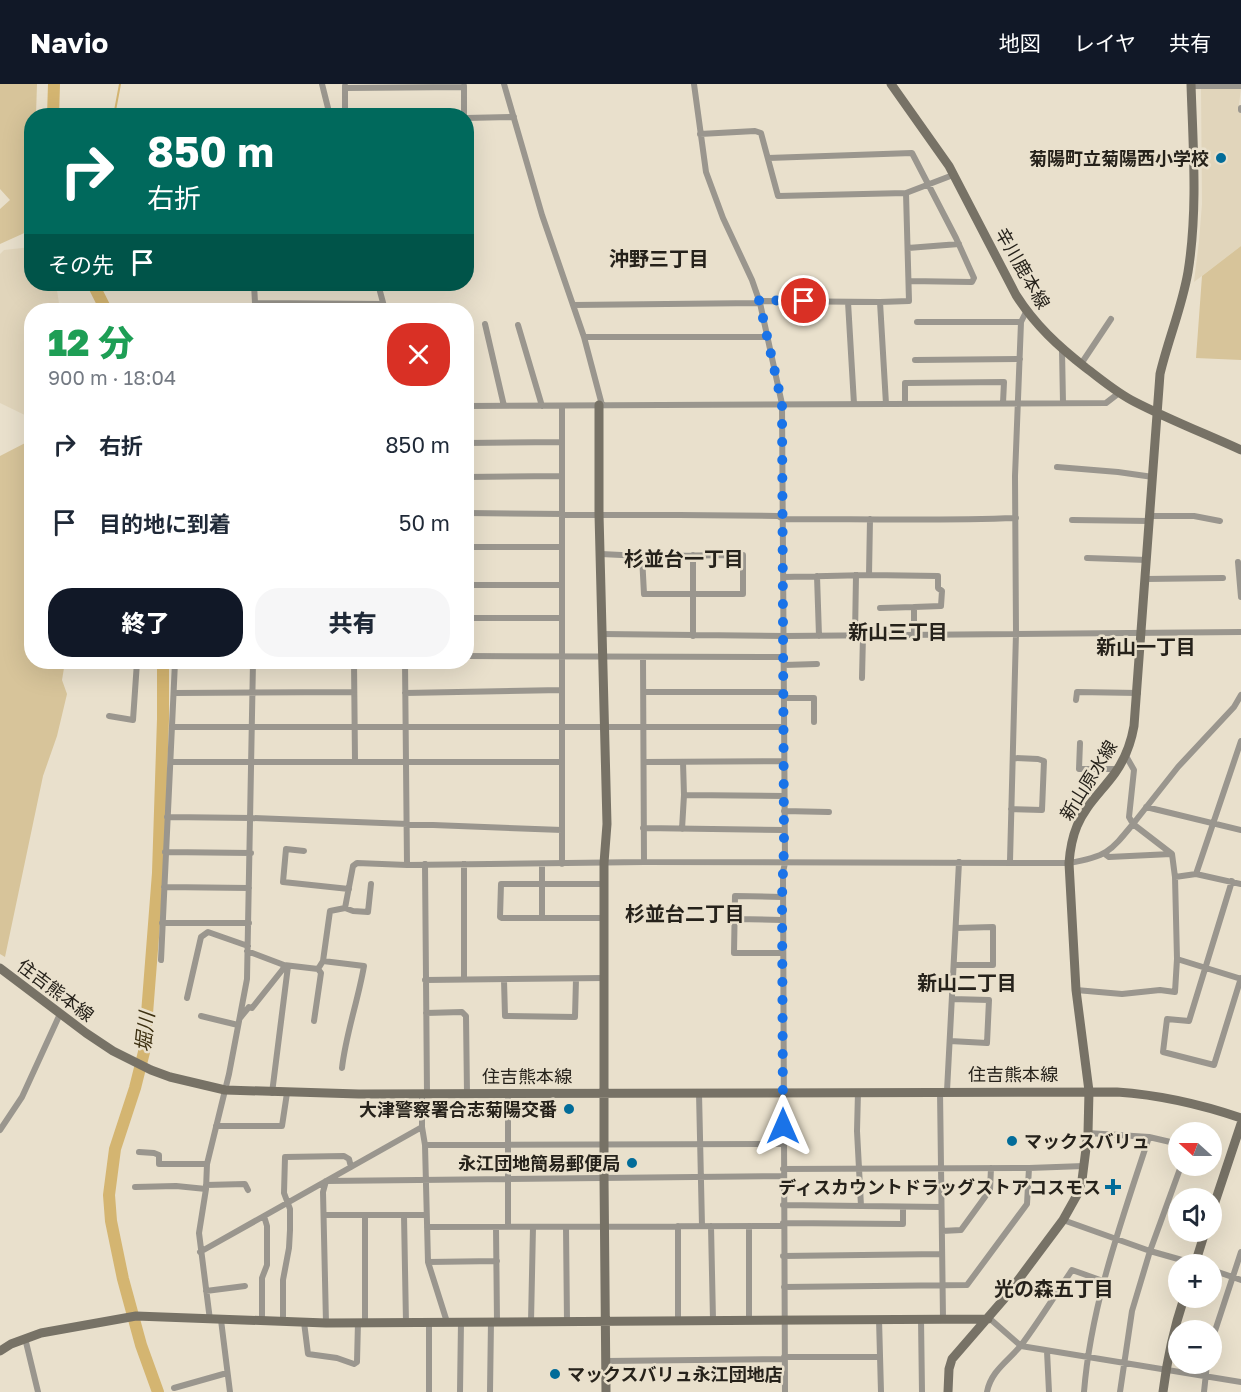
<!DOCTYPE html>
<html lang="ja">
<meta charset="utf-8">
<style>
body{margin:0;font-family:"Golos Text","Noto Sans JP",sans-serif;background:#f6f6f7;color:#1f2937;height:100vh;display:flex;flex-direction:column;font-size:22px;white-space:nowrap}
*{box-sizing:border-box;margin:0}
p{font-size:20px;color:#747a83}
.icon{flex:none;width:33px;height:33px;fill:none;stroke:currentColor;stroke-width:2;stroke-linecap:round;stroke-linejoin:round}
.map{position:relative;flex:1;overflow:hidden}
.panel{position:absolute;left:24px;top:219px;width:450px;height:366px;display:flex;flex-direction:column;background:#fff;border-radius:24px;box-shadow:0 6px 24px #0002}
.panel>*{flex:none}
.hud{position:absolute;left:24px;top:24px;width:450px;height:183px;border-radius:24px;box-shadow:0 6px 24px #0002;background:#00695c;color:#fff;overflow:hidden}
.needle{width:39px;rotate:291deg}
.buttons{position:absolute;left:1168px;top:1038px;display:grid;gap:12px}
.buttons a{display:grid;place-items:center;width:54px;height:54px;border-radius:50%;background:#fff;box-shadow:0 6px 24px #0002;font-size:30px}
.pin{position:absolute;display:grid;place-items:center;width:51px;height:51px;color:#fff;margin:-26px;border:3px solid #fff;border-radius:50%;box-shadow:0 2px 6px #0007}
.me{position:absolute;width:66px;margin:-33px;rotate:0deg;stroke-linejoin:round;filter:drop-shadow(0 0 4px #0008)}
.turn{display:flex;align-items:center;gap:21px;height:126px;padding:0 24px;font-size:27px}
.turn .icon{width:78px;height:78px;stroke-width:2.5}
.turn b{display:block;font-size:42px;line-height:51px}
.then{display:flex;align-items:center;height:57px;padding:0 24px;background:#0003;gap:12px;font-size:22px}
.round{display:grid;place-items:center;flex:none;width:63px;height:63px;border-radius:24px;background:#f6f6f7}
.overview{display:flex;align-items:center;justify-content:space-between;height:102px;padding:0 24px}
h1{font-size:36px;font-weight:800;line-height:45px;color:#1e9e55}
.cta{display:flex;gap:12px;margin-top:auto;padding:12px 24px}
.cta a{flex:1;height:69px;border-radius:24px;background:#111827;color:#fff;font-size:24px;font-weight:800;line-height:69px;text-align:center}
.cta a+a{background:#f6f6f7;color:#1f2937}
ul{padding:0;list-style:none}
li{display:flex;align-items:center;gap:18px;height:78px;padding:0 24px}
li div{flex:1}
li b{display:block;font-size:22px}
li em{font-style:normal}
header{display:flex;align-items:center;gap:36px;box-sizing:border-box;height:84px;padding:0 30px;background:#111827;color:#fff}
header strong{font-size:28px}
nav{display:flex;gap:33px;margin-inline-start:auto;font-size:21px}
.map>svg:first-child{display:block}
</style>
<header>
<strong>Navio</strong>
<nav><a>地図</a><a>レイヤ</a><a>共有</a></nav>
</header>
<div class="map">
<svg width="1241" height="1308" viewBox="0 0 1241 1308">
<rect width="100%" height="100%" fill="#e9e0cc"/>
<!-- built -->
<path fill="#e1d5bb" d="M1201,5h40l-3,23 3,1v133l-47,36 5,-41 3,-37z
M31,163l1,37h24l4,26h-28l-1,108 -31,-15v-149l4,-4z"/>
<!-- green -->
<path fill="#d7c49a" d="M0,0h37l-1,31 -4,1 -1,114 -31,14v-35l10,-9 -10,-11z
M1241,162v114l-45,-2 6,-82z
M31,356l1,222h33l-3,18 5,14 -10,42 -14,40 -38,181 -5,-3v-498z"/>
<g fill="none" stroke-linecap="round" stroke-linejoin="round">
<!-- stream -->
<path stroke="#d4b571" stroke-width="2" d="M114,32l6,-32"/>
<!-- river -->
<path stroke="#d4b571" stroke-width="12" d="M53,32l1,-32
M93,200l13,26
M158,1308l-17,-47 -18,-66 -12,-58 -2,-26 6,-46 20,-61 9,-36 14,-179 5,-154v-57"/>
<!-- street -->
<path stroke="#9a968e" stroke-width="6" d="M322,0l8,32
M504,0l38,131 42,122 18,68
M694,0l12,88 17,46 29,62 8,23 22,101 3,459 -2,9 2,520
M345,2v30
M464,2v30
M1191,2h50
M345,4l119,-1
M1241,24v2
M466,34l48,-1
M700,50l55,-3 6,2 17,63 128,-3 47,-18
M768,74l144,-5 44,85 18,40 -2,4 -63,-1
M908,164l51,-4
M254,200l1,19 128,1
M378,200l7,26
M759,217l121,1 6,102
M848,218l6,102
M880,218l29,-1 -3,-108
M573,221l187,-2
M917,238h104
M485,240l19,82
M518,241l24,81
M584,253h184
M1062,266l1,53
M915,276l105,-1
M1081,280l30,-45
M905,320v-21l99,-1 -1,21
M466,322l640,-3 13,-10
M562,322v458
M466,359l96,-1
M1057,383l61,5 35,5
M466,393l96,-1
M466,429l312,3 5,3c78,0 155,2 233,-1
M1150,432h44l26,5
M1072,436l78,1
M466,463h96
M601,470l41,2
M743,471v39h-99l-2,-38z
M1087,474l60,2
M1238,478l3,35
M869,491l1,-56
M817,492l2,60
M784,493l85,-2 69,1v12l4,3 -1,15 -27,1
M1146,495l77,-1
M466,501h96
M880,524l34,-1v28
M466,534h96
M602,550l182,2 457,-4
M693,552v-81
M855,552l1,-61
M466,572l318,1
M643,573l1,205
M354,578l1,99
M405,578l2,203
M784,581l33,-1
M862,594l1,-43
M644,608h140
M174,609l180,-1
M405,609l157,-3
M1241,611l-7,12 -56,60 -45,57 39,30 3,23 2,82 64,20
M784,614h30v24
M1076,616l1,-8 61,1
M109,632l24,4 4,-58
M172,643h612
M1080,659l-1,26h39
M171,678h391
M644,678l140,-1
M683,678l1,33
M1146,723l95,23
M1011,725l31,1 2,-49 -6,-2 -25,-1
M784,727l45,1
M167,733l85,1 310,12
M643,744l141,2
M682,745l2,-34 100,1
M304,767l-18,-2 -3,33 66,7
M165,768l86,1
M1105,770l4,3 62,-3
M1010,777l6,-228 -1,-157 6,-154 5,-10
M425,780l2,229
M464,780v115
M1196,790l45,-133
M1175,793l21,-3 45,10
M1232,797l-43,140 -22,-2 -4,33 51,13 27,-87
M604,800h-103l-1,33 2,1h102
M164,803l85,1
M782,813l-47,-1 -1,57h48
M345,824l8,3 15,1 3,-28
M542,834v-54
M735,835l47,1
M162,839h87
M247,867l37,14
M161,876l14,-298
M323,877l41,5c-6,35 -18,67 -22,102
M955,881h38v-38l-37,1
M425,896l179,-2
M504,896l1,36 70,1 1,-38
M1076,906l46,4 38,-4 15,2 2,-33
M187,914l14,-61 7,-5 40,14
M426,929l36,-1 4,4 1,77
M201,932l37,9
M240,934l9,-11 3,1 31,-39 1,-4 34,4 5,-8 7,-50 15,-3 8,-42 4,-3 50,2 237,-3 425,1c37,-6 41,-11 64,-39l-4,-7 5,-47 -8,-14
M314,937l7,-48 -3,-4
M950,957l37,2 2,-43 -37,-1
M940,1007l3,227
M947,1007l12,-229
M508,1008v135
M858,1008l-1,39 4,75
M272,1009l16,-127
M422,1009v34l3,18 3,117 19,60
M699,1009l3,133
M216,1042h66l5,-33
M0,1046l22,-33 38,-83
M1088,1049l61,4 30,7
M425,1061l358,-1
M139,1068l15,1 5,2v9h48
M783,1085l246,-1 55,-2
M326,1097l457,-5
M326,1097l-3,11 3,131
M206,1101l39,-1 3,6
M135,1103l41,-1 30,3
M783,1121l158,2
M324,1131h102
M365,1131v107
M404,1131l2,108
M1063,1136l87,31 46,13
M783,1139l120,1v-17
M678,1142v94
M711,1142l2,94
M427,1143l356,-1
M496,1143l1,94
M566,1143l1,95
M942,1147l19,-1 29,-40 1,-22
M200,1168l222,-125
M783,1172l159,-2
M428,1178l69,-1
M1212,1186l29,10
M784,1203l183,-2 60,-81 2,-36
M206,1207l39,-5
M989,1234l32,28 220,36
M879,1235l2,73
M921,1235l1,73
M210,1236l-11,-87 7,-44 1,-25 22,-90 18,-95 6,-317
M221,1236l9,72
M749,1236v-94
M262,1238v-44l5,-13v-39l-3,-10
M283,1238v-42l6,-32 1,-18v-21l-6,-16 1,-36 59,-1 5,3 2,8
M304,1238l4,32 29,4 17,6 3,-2 1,-40
M531,1238l2,-95
M429,1239v69
M25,1254l13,54
M1212,1256l29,-88
M1047,1267l2,41
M784,1273h96
M606,1277l179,-2
M174,1304l53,-15
M460,1308l1,-70
M490,1308l1,-71
M987,1308c4,-22 23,-32 35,-48 18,-24 33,-49 50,-74l31,11
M1084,1308c7,-88 38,-172 65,-255
M1120,1308l12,-81 18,-60 31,-85
M1204,1308l3,-28"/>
<!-- secondary -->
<path stroke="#777266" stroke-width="9" d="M891,0l58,82 67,129c19,30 42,51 70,73 16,12 31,25 49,34 35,18 71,32 106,48
M599,321v109l8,310 -3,39v314l2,215
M0,884l86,65 27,18 38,19 19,7 55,13 134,4 758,-2c44,3 83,12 124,26
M1212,1127l29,-87
M1195,1180l10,-32
M0,1267l11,-7 30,-11 95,-17 190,7 662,-4
M948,1308l1,-23 3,-10 52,-60 59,-79 14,-25 5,-15 6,-47 1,-42 -13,-101 -7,-127c1,-13 3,-25 8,-37 8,-20 25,-35 38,-53 10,-14 16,-30 19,-47l26,-352c8,-34 22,-67 28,-102 10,-62 5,-126 3,-188
M1163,1308c4,-32 11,-64 21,-94"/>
</g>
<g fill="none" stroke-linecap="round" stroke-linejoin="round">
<!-- route -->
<path stroke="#1a73e8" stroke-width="10" stroke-dasharray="0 18" d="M783,1042l-1,-229 2,-50 -2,-443 -23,-104 45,1"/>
</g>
<!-- markers -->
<g fill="#026c99" stroke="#e9e0cc" stroke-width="2">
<circle cx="1221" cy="74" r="6"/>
<circle cx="569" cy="1025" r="6"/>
<circle cx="1012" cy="1057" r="6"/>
<circle cx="632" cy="1079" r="6"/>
<path d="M1110 1094h6v6h6v6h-6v6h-6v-6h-6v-6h6z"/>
<circle cx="555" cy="1290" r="6"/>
</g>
<g text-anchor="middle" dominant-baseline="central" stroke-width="5" stroke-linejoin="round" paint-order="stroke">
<!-- poi labels -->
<g font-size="18" font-weight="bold" fill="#26221b" stroke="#e9e0cc" text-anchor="end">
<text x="1209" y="74">菊陽町立菊陽西小学校</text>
<text x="557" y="1025">大津警察署合志菊陽交番</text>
<text x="1024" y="1057" text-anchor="start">マックスバリュ</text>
<text x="620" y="1079">永江団地簡易郵便局</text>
<text x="1101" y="1103">ディスカウントドラッグストアコスモス</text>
<text x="567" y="1290" text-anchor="start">マックスバリュ永江団地店</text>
</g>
<!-- street labels -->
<g font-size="18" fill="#26221b" stroke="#e9e0cc">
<text transform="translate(1023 184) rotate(60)">辛川鹿本線</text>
<text transform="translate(1088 696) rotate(-58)">新山原水線</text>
<text transform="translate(56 906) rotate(37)">住吉熊本線</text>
<text x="1013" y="990">住吉熊本線</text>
<text x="527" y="992">住吉熊本線</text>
</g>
<!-- neighbourhood labels -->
<g font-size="20" font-weight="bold" fill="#26221b" stroke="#e9e0cc">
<text x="659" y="174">沖野三丁目</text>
<text x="684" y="474">杉並台一丁目</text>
<text x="898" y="547">新山三丁目</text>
<text x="1146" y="562">新山一丁目</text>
<text x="685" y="829">杉並台二丁目</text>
<text x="967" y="898">新山二丁目</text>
<text x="1054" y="1204">光の森五丁目</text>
</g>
<!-- water labels -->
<g font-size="20" font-style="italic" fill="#3e3112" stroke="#e9e0cc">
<text transform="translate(144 948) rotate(-84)">堀川</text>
</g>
</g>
</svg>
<div class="buttons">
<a><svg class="needle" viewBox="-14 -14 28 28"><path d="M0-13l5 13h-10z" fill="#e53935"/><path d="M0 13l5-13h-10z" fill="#747a83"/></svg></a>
<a><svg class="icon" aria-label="sound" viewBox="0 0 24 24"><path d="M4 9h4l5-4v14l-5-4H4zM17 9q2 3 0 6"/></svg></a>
<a>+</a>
<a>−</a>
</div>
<div class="pin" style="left:804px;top:217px;background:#d93025"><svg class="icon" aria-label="arrive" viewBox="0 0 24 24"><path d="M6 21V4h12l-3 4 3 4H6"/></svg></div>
<svg class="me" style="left:783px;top:1042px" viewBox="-20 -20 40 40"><path d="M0-17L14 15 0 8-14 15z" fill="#1a73e8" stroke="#fff" stroke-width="4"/></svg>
<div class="hud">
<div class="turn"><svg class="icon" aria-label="right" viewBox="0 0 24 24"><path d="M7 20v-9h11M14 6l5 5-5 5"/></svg><div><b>850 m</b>右折</div></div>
<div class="then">その先<svg class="icon" aria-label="arrive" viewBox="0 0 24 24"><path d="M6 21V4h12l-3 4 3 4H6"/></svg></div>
</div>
<section class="panel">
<div class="overview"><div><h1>12 分</h1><p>900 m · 18:04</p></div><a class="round" style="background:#d93025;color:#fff"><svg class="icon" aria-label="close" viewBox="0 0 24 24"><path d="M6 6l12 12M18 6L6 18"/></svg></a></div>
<ul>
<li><svg class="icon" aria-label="right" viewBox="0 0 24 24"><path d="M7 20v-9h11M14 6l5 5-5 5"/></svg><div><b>右折</b></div><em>850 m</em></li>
<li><svg class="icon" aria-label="arrive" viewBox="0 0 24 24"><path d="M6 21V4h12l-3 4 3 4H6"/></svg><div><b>目的地に到着</b></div><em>50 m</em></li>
</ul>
<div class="cta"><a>終了</a><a>共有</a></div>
</section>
</div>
